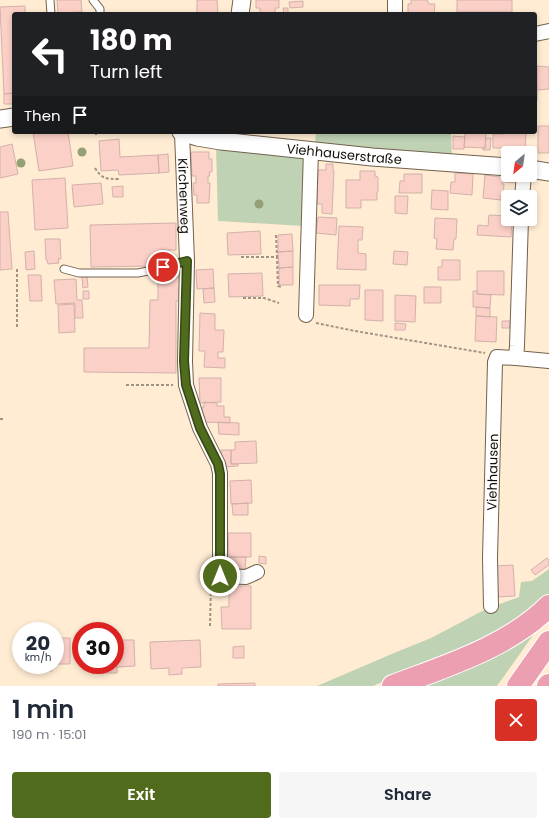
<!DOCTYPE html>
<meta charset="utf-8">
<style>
body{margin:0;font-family:Poppins,sans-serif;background:#f6f6f7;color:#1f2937;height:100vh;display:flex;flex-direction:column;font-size:15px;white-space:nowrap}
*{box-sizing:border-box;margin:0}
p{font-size:13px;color:#747a83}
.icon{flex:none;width:22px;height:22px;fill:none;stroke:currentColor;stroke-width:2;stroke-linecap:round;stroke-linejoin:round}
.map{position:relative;height:686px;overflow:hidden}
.drawer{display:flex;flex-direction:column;background:#fff;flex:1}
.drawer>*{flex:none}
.hud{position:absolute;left:12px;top:12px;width:525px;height:122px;border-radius:4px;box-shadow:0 2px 6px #0003;background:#202124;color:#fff;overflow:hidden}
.needle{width:26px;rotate:209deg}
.buttons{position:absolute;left:501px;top:146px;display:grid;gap:8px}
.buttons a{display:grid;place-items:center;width:36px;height:36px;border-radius:4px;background:#fff;box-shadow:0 2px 6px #0003;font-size:20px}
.speed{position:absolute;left:12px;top:622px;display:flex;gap:8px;font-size:20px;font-weight:700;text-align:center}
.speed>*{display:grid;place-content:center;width:52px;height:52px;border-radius:50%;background:#fff;box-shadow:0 2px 6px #0003;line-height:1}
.speed small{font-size:10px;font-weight:400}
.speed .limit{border:6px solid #d22;background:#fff;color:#111}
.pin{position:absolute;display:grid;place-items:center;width:34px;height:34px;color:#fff;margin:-17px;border:2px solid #fff;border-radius:50%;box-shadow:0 1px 4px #0007}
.me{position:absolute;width:44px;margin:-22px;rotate:0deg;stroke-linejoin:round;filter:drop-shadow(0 0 3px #0008)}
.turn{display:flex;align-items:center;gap:14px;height:84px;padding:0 12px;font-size:18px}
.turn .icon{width:52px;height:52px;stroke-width:2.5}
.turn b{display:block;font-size:28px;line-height:34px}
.then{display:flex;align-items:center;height:38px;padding:0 12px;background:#0003;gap:8px;font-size:15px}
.round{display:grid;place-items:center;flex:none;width:42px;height:42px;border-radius:4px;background:#f6f6f7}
.headline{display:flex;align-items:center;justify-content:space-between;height:68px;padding:0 12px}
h1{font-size:24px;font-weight:600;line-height:30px}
.button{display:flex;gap:8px;margin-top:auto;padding:8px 12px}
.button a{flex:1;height:46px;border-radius:4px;background:#516b1d;color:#fff;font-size:16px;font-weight:600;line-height:46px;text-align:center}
.button a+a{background:#f6f6f7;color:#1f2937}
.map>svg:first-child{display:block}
</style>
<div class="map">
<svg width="549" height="686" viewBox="0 0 549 686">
<rect width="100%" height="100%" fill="#ffecd3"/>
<!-- green -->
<path fill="#bfd2b4" d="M316,132h135l1,25 -137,-14z
M216,146l87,11 2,5 -2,64 -85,-5z
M549,569v28l-45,32 -62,28 -69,29h-56l77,-33 37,-15 55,-29 33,-12 2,-15 11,-1z
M541,624l-44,62h-88z"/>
<!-- building -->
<path fill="#fbd0c7" stroke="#d2b1ab" d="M57,0h24l1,12 -24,1z
M197,0h20l1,14h-21z
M256,0h23v8h-4v6h-15v-6h-4z
M411,0h16l2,4h6l-1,10h-26v-10h3z
M457,0h55v12h-55z
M303,1v6l-13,1 -1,-6z
M25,6v8h-11v79l-10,1 -4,-87z
M283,8h5v6h-4z
M537,66l12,1v22l-12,1z
M535,84h2v17h-2z
M14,93v11h-10v-10z
M538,126h11v27h-11z
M33,132h35l5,34 -34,5z
M465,132h21l-1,16 -21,-1z
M504,132h22l-1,20 -22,-1v-3h-10v-14h11z
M453,136l12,1 -1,12h-11z
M486,138h5l-1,12h-7v-2h2z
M119,139l1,18 38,-2 1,18 -40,2 -1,-5 -17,1 -2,-30z
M12,144l6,30 -18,4v-31z
M191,152h18v7h3v13h-3l1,4h-2v7h2l-1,20h-12v-8h-3l-1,-12h3v-7h-4z
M168,154l1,18 -10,1 -1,-18z
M326,164h7v7h1l-2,43 -10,-1v-9h-5l1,-34h8z
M360,171h15v5l3,1v15h-1v8h-16v8h-15v-28h14z
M500,172l8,3h9v8l-14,-1 -1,2h2l-1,12 -2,-1v5l-18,-2 2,-23 14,2z
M455,173l18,1 -1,21 -22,-2 1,-11h4z
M404,174h18v19h-23l1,-12h4z
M65,178l3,50 -33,2 -3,-50z
M101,183l2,21 -29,3 -2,-22z
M123,186v11h-10l-1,-10z
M432,190l16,1v19l-17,-1z
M395,196h13l-1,18 -12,-1z
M0,212h8l4,57 -12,1z
M489,215l19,1v3h4l-1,18 -34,-2 1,-10 10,1z
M318,217l19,1 -1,17 -20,-2z
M435,218l22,1 -1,20h-2l-1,11 -17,-1 1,-10 -3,-1z
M176,223v27h-16l1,12h-7v4l-63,1 -1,-42z
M339,226l24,1 -1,13h-4v13l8,1v16l-29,-1z
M260,231l1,23 -33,1 -1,-22z
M292,234l1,17 -15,1v-17z
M45,239h15l1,20h-3l1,4 -11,1 -1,-4h-1z
M34,251l1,18 -9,1 -1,-18z
M293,251v16l-14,1 -1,-16z
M394,251l14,1 -1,13 -14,-1z
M442,260h18v20h-22v-13h4z
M293,267v18h-14v-17z
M213,269l1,19 -17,1 -1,-19z
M477,271h27v24l-27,-1z
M262,273l1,23 -34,1 -1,-23z
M28,275h13l1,26h-12z
M82,276h5l1,11 -5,1z
M158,276l22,1 -1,24h-3v72l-92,-1v-24h65l1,-48h8z
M76,279l1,21h5l1,18h-8v-15l-19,1 -2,-24z
M319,285h41l-1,14h-9v7l-31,-1z
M424,287h17v16h-17z
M214,288l1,14 -11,1 -1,-14z
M365,290h18v31l-18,-1z
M83,291h6v8h-6z
M473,291h4v3l14,1 -1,13 -17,-1z
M395,295l21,1 -1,26 -20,-1z
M74,304l1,28 -16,1 -1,-28z
M476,307l14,1v9l-14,-1z
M200,313l15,1v16h9l-1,22h-5v6h7v10l-21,-1 1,-16h-6z
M476,316l21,1 -1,25 -21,-1z
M502,321h8v7h-8z
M395,323l11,1 -1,6h-10z
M199,378h22v24l-21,1z
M204,402l13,1v3h7v11h6v6l-27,-1 -1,-15h2z
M218,422l21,1v12l-20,-1z
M256,441l1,22 -26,1v-14h4v-8z
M221,450h10v14h7v2l-16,1z
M251,480l1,23 -21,1 -1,-23z
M248,503v12h-15l-1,-11z
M228,533h23v24h-22z
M259,556l7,1v7l-7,-1z
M230,557h16l-1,12h-15z
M547,558l2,2v5l-14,10 -4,-5z
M513,565l2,31 -17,1 -2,-31z
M229,586h22v43h-29l-1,-22h8z
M55,638h15v26h-15z
M19,639h2v26h-1z
M115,640h19l1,26 -18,1v6h-13v-6l-19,1v-3h30z
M200,640l1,27 -19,1v6l-13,1v-7l-18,1 -1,-27z
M244,646v12h-11v-11z
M39,665h13v6h-13z
M255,683v3h-37v-2z"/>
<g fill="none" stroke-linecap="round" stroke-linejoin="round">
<!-- service casing -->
<g stroke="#72624c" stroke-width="9">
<path id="service" d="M50,0l1,14
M93,0l7,9v5
M64,269l15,4h59l15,-3 19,-6 15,-3"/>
</g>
<!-- minor casing -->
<g stroke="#72624c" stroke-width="16">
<g id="minor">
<path d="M395,0v14"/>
<path d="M535,34l14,-3"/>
<path id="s1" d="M182,133l5,128 -2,100 1,24 14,43 18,36 2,9v103l26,1 11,-5"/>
<path d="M522,197l2,-22"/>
<path d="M306,315l5,-165"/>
<path d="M516,358l33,3"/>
<path id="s2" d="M491,606l-1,-48 5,-196 2,-5 19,1 1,-12 4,-127"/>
</g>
</g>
<!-- tertiary casing -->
<g stroke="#72624c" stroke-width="19">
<g id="tertiary">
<path d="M240,14l2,-14"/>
<path d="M0,119l14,-2"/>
<path id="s3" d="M181,132l16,5 24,4 151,16 136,10"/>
<path d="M530,169l19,3"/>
</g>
</g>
<!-- motorway casing -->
<g stroke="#fff" stroke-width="24">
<path id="motorway" d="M393,686c53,-20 115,-39 156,-80
M518,686l31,-44
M548,686l1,-1"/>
</g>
<!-- path -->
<path stroke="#a19381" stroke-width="2" stroke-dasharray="3 2" stroke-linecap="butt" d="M96,132v3
M95,168c7,11 11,11 24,11
M276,235l1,22
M241,257h36l1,29 4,1
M17,269v59
M243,298h21l15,5
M316,323l39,8 130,22
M126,385h47
M0,419h4
M210,626l1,-42"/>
<!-- service -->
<use href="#service" stroke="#fff" stroke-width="7"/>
<!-- minor -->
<use href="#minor" stroke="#fff" stroke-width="14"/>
<!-- tertiary -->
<use href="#tertiary" stroke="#fff" stroke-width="17"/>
<!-- motorway -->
<use href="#motorway" stroke="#ec9fb1" stroke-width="22"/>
</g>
<!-- trees -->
<g fill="#95a075">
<circle cx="82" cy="152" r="4.5"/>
<circle cx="21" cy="163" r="4.5"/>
<circle cx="259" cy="204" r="4.5"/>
</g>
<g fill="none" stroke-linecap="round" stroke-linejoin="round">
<!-- route casing -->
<g stroke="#354613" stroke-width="10">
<path id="route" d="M163,267l24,-6 -3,100 2,24 14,43 18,36 2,10v102"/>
</g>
<!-- route -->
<use href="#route" stroke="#516b1d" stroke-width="7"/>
</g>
<g text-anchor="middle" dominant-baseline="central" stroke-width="3" stroke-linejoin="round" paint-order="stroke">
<!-- street labels -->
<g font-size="13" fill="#130d05" stroke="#ffecd3">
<text stroke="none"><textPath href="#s3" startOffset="165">Viehhauserstraße</textPath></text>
<text stroke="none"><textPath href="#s1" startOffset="63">Kirchenweg</textPath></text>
<text stroke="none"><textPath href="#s2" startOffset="134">Viehhausen</textPath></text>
</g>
</g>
</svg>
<div class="buttons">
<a><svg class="needle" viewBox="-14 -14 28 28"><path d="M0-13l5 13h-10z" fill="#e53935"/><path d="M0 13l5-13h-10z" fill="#747a83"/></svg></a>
<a><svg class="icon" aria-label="layers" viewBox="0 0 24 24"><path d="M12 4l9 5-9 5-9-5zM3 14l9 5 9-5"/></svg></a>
</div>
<div class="speed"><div>20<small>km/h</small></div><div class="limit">30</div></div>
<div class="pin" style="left:163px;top:267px;background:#d93025"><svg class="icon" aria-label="arrive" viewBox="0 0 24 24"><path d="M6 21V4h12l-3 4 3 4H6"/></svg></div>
<svg class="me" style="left:220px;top:576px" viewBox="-20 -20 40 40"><circle r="17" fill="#516b1d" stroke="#fff" stroke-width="3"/><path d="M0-11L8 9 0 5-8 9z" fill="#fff"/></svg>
<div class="hud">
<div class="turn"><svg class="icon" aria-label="left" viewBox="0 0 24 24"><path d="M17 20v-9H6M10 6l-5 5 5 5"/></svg><div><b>180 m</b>Turn left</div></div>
<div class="then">Then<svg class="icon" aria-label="arrive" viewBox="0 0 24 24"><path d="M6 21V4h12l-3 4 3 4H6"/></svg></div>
</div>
</div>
<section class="drawer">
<div class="headline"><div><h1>1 min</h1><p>190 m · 15:01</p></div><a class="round" style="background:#d93025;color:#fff"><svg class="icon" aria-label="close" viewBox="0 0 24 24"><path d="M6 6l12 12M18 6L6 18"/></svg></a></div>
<div class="button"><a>Exit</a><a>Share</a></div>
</section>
